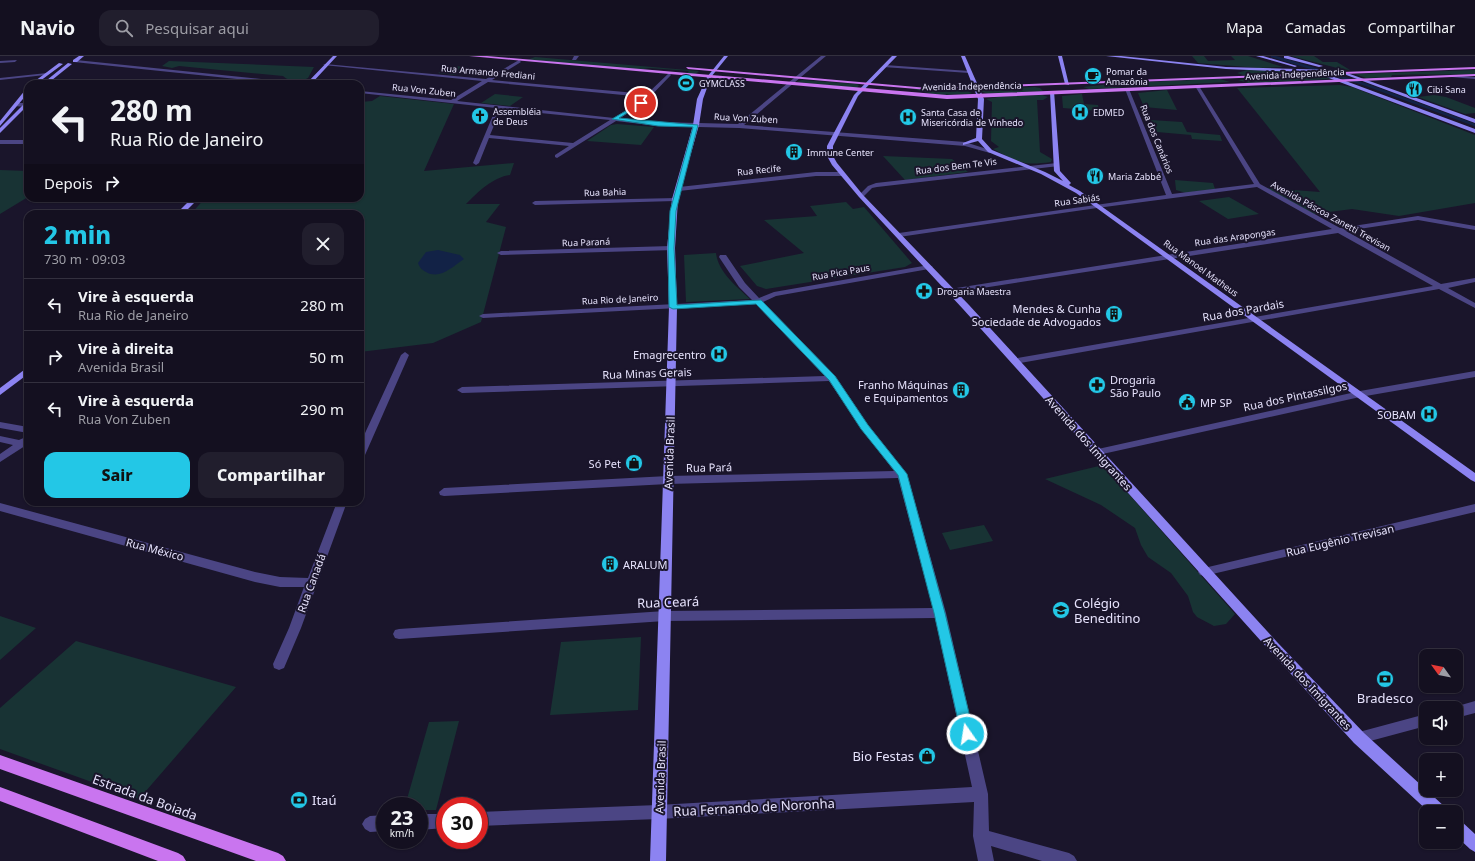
<!DOCTYPE html>
<html lang="pt">
<meta charset="utf-8">
<style>
body{margin:0;font-family:"Noto Sans",sans-serif;background:#211e2d;color:#f1f3f6;height:100vh;display:flex;flex-direction:column;font-size:15px;white-space:nowrap}
*{box-sizing:border-box;margin:0}
p{font-size:13px;color:#9d9da5}
.icon{flex:none;width:22px;height:22px;fill:none;stroke:currentColor;stroke-width:2;stroke-linecap:round;stroke-linejoin:round}
.map{position:relative;flex:1;overflow:hidden}
.details{position:absolute;left:24px;top:154px;width:340px;height:296px;display:flex;flex-direction:column;background:#141020;border-radius:12px;box-shadow:0 1px 3px #0004,0 0 0 1px #33303e}
.details>*{flex:none}
.guide{position:absolute;left:24px;top:24px;width:340px;height:122px;border-radius:12px;box-shadow:0 1px 3px #0004,0 0 0 1px #33303e;background:#141020;color:#f1f3f6;overflow:hidden}
.needle{width:26px;rotate:303deg}
.buttons{position:absolute;left:1419px;top:593px;display:grid;gap:8px}
.buttons a{display:grid;place-items:center;width:44px;height:44px;border-radius:8px;background:#141020;box-shadow:0 1px 3px #0004,0 0 0 1px #33303e;font-size:20px}
.speed{position:absolute;left:376px;top:741px;display:flex;gap:8px;font-size:20px;font-weight:700;text-align:center}
.speed>*{display:grid;place-content:center;width:52px;height:52px;border-radius:50%;background:#141020;box-shadow:0 1px 3px #0004,0 0 0 1px #33303e;line-height:1}
.speed small{font-size:10px;font-weight:400}
.speed .limit{border:6px solid #d22;background:#fff;color:#111}
.pin{position:absolute;display:grid;place-items:center;width:34px;height:34px;color:#fff;margin:-17px;border:2px solid #fff;border-radius:50%;box-shadow:0 1px 4px #0007}
.me{position:absolute;width:44px;margin:-22px;rotate:347deg;stroke-linejoin:round;filter:drop-shadow(0 0 3px #0008)}
.turn{display:flex;align-items:center;gap:14px;height:84px;padding:0 20px;font-size:18px}
.turn .icon{width:52px;height:52px;stroke-width:2.5}
.turn b{display:block;font-size:28px;line-height:34px}
.then{display:flex;align-items:center;height:38px;padding:0 20px;background:#0003;gap:8px;font-size:15px}
.round{display:grid;place-items:center;flex:none;width:42px;height:42px;border-radius:12px;background:#211e2d}
.head{display:flex;align-items:center;justify-content:space-between;height:68px;padding:0 20px}
h1{font-size:24px;font-weight:800;line-height:30px;color:#23c7e6}
.action{display:flex;gap:8px;margin-top:auto;padding:8px 20px}
.action a{flex:1;height:46px;border-radius:12px;background:#23c7e6;color:#111;font-size:16px;font-weight:800;line-height:46px;text-align:center}
.action a+a{background:#211e2d;color:#f1f3f6}
ul{padding:0;list-style:none}
li{display:flex;align-items:center;gap:12px;height:52px;padding:0 20px;border-top:1px solid #33303e}
li div{flex:1}
li b{display:block;font-size:15px}
li em{font-style:normal}
header{display:flex;align-items:center;gap:24px;box-sizing:border-box;height:56px;padding:0 20px;background:#141020;border-bottom:1px solid #33303e}
header strong{font-size:19px}
nav{display:flex;gap:22px;margin-inline-start:auto;font-size:14px}
.search{width:280px;height:36px;background:#211e2d;display:flex;align-items:center;gap:10px;box-sizing:border-box;padding:0 14px;border-radius:12px;color:#9d9da5;font-size:15px}
.map>svg:first-child{display:block}
</style>
<header>
<strong>Navio</strong>
<div class="search"><svg class="icon" aria-label="search" viewBox="0 0 24 24"><circle cx="10" cy="10" r="6"/><path d="M15 15l6 6"/></svg>Pesquisar aqui</div>
<nav><a>Mapa</a><a>Camadas</a><a>Compartilhar</a></nav>
</header>
<div class="map">
<svg width="1475" height="805" viewBox="0 0 1475 805">
<rect width="100%" height="100%" fill="#1a152b"/>
<!-- green -->
<path fill="#183334" d="M1192,0h12l4,5 27,-1 -4,-4h17l35,11 -24,1 -61,-5z
M1291,0h23l9,6h14l13,8 -9,-1z
M535,1l164,14 -4,4 -9,-1 3,-3 -40,-3 -11,2 -111,-10z
M169,5l145,6 -6,11c-7,4 -19,4 -25,-2l-104,-10 -7,2 -10,-2z
M452,10l17,1 -14,8 -17,-2z
M1247,14l53,1 5,1 -59,4 -9,-3z
M1475,14v4c-28,1 -55,0 -83,1l-1,2 -25,1 -11,-4z
M1318,19l14,4 -84,4 -10,-3z
M1220,23l10,3 -141,7 -6,-2 37,-4z
M802,24l53,4 4,1 -2,3 -61,-6z
M1340,29l12,2 123,48v68l-76,13 -47,-7 -38,5 -48,-26 54,4 -83,-104z
M1035,31l5,1 3,3 -55,3 -8,-3 3,-2z
M913,33h49l10,4 -3,1 -32,1z
M1167,34l10,20 -33,-3 -6,-14z
M495,38l28,3 -13,9 -29,-3z
M1082,38l2,10 14,1 1,6 -36,-3 -1,-12z
M1042,39l6,2 -5,3h-6l3,52 12,7 -1,3c-29,4 -33,0 -58,-13l6,-2 -8,-6 1,-39 -6,-3 12,-2z
M1434,39l12,2 29,11v5l-10,1 -47,-17z
M380,40l74,8 -30,67 90,-8 -4,12c-17,2 -32,17 -44,29h34l-14,18 20,5 -25,95 -48,21 -73,9v-138h-169l14,-16h155v-96l12,-1z
M1151,64l31,2 5,10 33,3 2,6 -30,-2 -1,-4 -34,-3z
M617,68l37,3 -13,18 -54,-4 24,-16z
M883,100l69,3 16,13 -63,8z
M0,114l28,1v26l-28,17z
M1175,124l38,3 2,6 -29,4 -10,-3z
M1229,141l30,17 -31,5 -29,-18z
M846,146l7,7 11,-2 48,56 -7,4 -139,22 -9,-3 -17,-20 64,-13 -40,-33 53,-4 -7,-10z
M716,197c2,19 21,34 34,46l-64,3 -2,-47z
M1103,409l132,149 -9,10 -12,2 -17,-9 -4,-5 -5,-16 -17,-23 -23,-16 -7,-12 -6,-17 -34,-23 -56,-26z
M984,469l9,16 -43,9 -8,-17z
M0,560l36,12 -36,32z
M641,581l-3,73 -88,5 11,-73z
M76,585l160,46 -97,112 -139,-50v-41z
M459,665l-23,89h-17v-4h-14l24,-84z"/>
<!-- water -->
<path fill="#122246" d="M438,194l22,5 4,4c-12,8 -24,21 -38,13 -5,-3 -6,-4 -8,-9l8,-11z"/>
<g fill="none" stroke-linecap="round" stroke-linejoin="round">
<!-- stream -->
<path stroke="#122246" stroke-width="2.5" d="M1272,0l95,29 108,40"/>
<!-- street -->
<path fill="#4b4584" fill-rule="evenodd" d="M574,0h5l-3,4h-4z
M821,0h5l-82,69 221,17 28,9 -3,2 -25,-7 -226,-18 -81,-2 -42,-5 -59,37 -2,-1v-2l14,-9 -80,-8 -10,25 -3,2 -3,-2 23,-55 -136,-15v-2l91,9 31,-19 -159,-16 2,-1 161,15 33,-19 2,2 -29,18 155,14 22,-21 2,2 -28,29 -23,14 38,4 80,2zM488,26l156,15 -5,5 -25,16 -157,-17zM501,53l109,11 -37,23 -83,-8z
M17,4l-2,2 -15,1v-2z
M76,4l223,23 2,1h-16l-211,-22z
M885,9l84,6 2,1 -2,1 -86,-6z
M47,17l-2,2 -45,5v-2z
M1449,19l26,2v2l-24,-2z
M1197,29l2,1 61,98 80,44 78,-12 57,10v4l-57,-10 -72,11 95,53 34,-6v4l-27,6 27,15v5l-36,-19 -424,75 -3,-1 -1,-2 1,-2 421,-73 -95,-53 -388,60 -4,-2 4,-2 382,-60 -75,-42 -160,21 -198,29 -3,-2 3,-2 267,-38 -41,-106 2,-1 2,1 43,105 82,-10 -59,-98z
M15,47h13v4l-15,-1z
M0,84h28v4h-28z
M1057,107l2,1v2l-182,21 -5,1 -9,9 -5,-1 10,-10 8,-3z
M816,116h26l3,2 -3,2h-26l-137,15 -3,-2 3,-2z
M677,142v2l-2,1 -140,4 -3,-2 3,-2z
M671,190h3v4l-173,5 -4,-2 4,-2z
M720,199h6l19,28 14,15 15,-6 155,-27 4,2 -4,2 -153,27 -13,6 72,74 33,49 39,49 39,139 42,181 1,37 80,22 5,3 3,5h-35l-51,-15 3,15h-16l-5,-25 1,-34 -316,17 -179,7v-14l179,-7 314,-18 -37,-169 -270,3 -266,18 -4,-1 -2,-4 2,-4 4,-1 266,-18 268,-3 -35,-130 -230,6 -224,12 -4,-1 -1,-3 5,-4 224,-12 226,-5 -32,-42 -33,-48 -367,12 -5,-3 5,-3 363,-11 -69,-72 -273,14 -4,-2 4,-2 269,-14 -13,-13 -20,-30z
M405,296l4,3 -44,100 -5,3v-14l41,-89z
M1475,315v6l-115,20 -262,58 -5,-3 5,-3 262,-58z
M0,366l28,5v6l-28,-5z
M0,380l19,4 9,-4v8l-28,18v-8l13,-9 -13,-3z
M337,446h10l-46,126 -17,40 -5,2 -5,-2 -1,-4 16,-36 15,-41h-24l-25,-5 -255,-71v-8l255,69 25,5 28,1z
M1475,448v8l-271,64 -4,-1 -2,-3 2,-3 4,-1z
M1475,645v12l-19,5v-10h-5z
M1426,658v12l-67,18 -5,-1 -2,-5 2,-5 5,-1z
M419,758h26v14l-26,2z
M385,759v16l-15,1 -5,-3 -3,-5 3,-5 5,-3z"/>
<!-- secondary -->
<path fill="#8c83f1" fill-rule="evenodd" d="M79,0h5l-7,6h-4v-2z
M333,0h4l-26,28h-5z
M724,0h4l-17,21 -8,22 -4,26 -21,74 -3,49 2,59 -11,554h-16l19,-554 -2,-59 5,-49 21,-74 4,-26 10,-22z
M892,0h5l-39,40 -25,50v10l4,7 26,32 106,110 308,337 87,91 81,74 2,5h-18l-75,-69 -85,-93 -306,-341 -104,-112 -27,-32 -5,-9v-10l27,-51z
M961,0h4l19,43 -2,40 10,11 53,22 18,9 -9,-10 -4,-79 4,-1 6,80 11,12 -2,2 11,6 395,282v9l-4,-2 -395,-287 -35,-19 -53,-22 -10,-11 -15,4v-2l13,-5 2,-39z
M1058,0h4l7,29 -4,-1z
M1106,0h15l105,11 108,3 2,-1 139,50v4l-134,-50h-17l151,56v4l-154,-58 1,-2 -96,-4z
M1256,0h7l34,10 -2,1z
M1284,0h4l35,10 -4,1 -35,-9z
M59,7l4,1 -27,20h-5z
M68,7l4,1 -25,20h-5z
M26,33h2v4l-28,33v-5z
M28,44v5l-28,28v-5z
M192,142h7l-16,16h-7z
M28,311v7l-28,21v-7z
M1456,762l5,3 14,13v18l-5,-3 -14,-13z"/>
<!-- primary -->
<path fill="#c975ef" fill-rule="evenodd" d="M469,0h18l460,39 528,-21v2l-528,23z
M686,11l242,21 547,-21v2l-547,21 -240,-21z
M0,699l278,98 5,3 3,5h-30l-256,-92z
M0,731l178,66 5,3 3,5h-28l-158,-60z"/>
</g>
<!-- route -->
<path fill="#23c7e6" stroke="#178196" d="M641,46l1,2 -23,14 79,7 -22,86 -2,37 3,57 84,-5 74,76 33,49 39,49 38,139 29,121 -2,4 -5,2 -4,-2 -2,-4 -27,-121 -36,-138 -37,-46 -32,-49 -73,-76 -83,5 -4,-2 -1,-59 2,-37 23,-84 -35,-1 -46,-7z"/>
<!-- icons -->
<defs>
<g id="cafe-disc" transform="scale(0.9)"><circle r="9.5" fill="#23c7e6" stroke="#1a152b"/><path d="M-5.5-4.5H6V0H3Q3 3.5 0 3.5H-2.5Q-5.5 3.5-5.5 0ZM3-3.2v2h1.7v-2ZM-6 4.5H4V6H-6Z" fill="#111"/></g>
<g id="stadium-disc" transform="scale(0.9)"><circle r="9.5" fill="#23c7e6" stroke="#1a152b"/><path d="M0-5a6.5 5 0 1 0 0 10a6.5 5 0 1 0 0-10ZM-3.5-1.8h7v3.6h-7Z" fill="#111"/></g>
<g id="restaurant-disc" transform="scale(0.9)"><circle r="9.5" fill="#23c7e6" stroke="#1a152b"/><path d="M-5-6h1v4h1v-4h1v4h1v-4h1v5L-1.5 .5V6h-2V.5L-5-1ZM5-6V6H3V1.5H1.5Q1.5-4 5-6Z" fill="#111"/></g>
<g id="hospital-disc" transform="scale(0.9)"><circle r="9.5" fill="#23c7e6" stroke="#1a152b"/><path d="M-5-5h3v3.5h4V-5h3V5h-3V1.5h-4V5h-3Z" fill="#111"/></g>
<g id="church-disc" transform="scale(0.9)"><circle r="9.5" fill="#23c7e6" stroke="#1a152b"/><path d="M-1.2-6h2.4v3.5h3.3v2.4h-3.3V6h-2.4V-.1h-3.3v-2.4h3.3Z" fill="#111"/></g>
<g id="building-disc" transform="scale(0.9)"><circle r="9.5" fill="#23c7e6" stroke="#1a152b"/><path d="M-4-6H4V6H1V3H-1V6H-4ZM-2.5-4.3h1.7v1.8h-1.7ZM.8-4.3h1.7v1.8H.8ZM-2.5-1h1.7V.8h-1.7ZM.8-1h1.7V.8H.8Z" fill="#111"/></g>
<g id="pharmacy-disc" transform="scale(0.9)"><circle r="9.5" fill="#23c7e6" stroke="#1a152b"/><path d="M-2-6h4v4h4v4h-4v4h-4v-4h-4v-4h4Z" fill="#111"/></g>
<g id="civic-disc" transform="scale(0.9)"><circle r="9.5" fill="#23c7e6" stroke="#1a152b"/><path d="M-.6-6.5H3V-4.5H.6V-3L4-1V1h2V6H-6V1h2V-1L-.6-3ZM-1.2 2.5V6h2.4V2.5Z" fill="#111"/></g>
<g id="shop-disc" transform="scale(0.9)"><circle r="9.5" fill="#23c7e6" stroke="#1a152b"/><path d="M-5-2.5h2.3a2.7 3.5 0 0 1 5.4 0H5L5.5 6h-11ZM-1.5-2.5h3a1.5 2.3 0 0 0-3 0Z" fill="#111"/></g>
<g id="school-disc" transform="scale(0.9)"><circle r="9.5" fill="#23c7e6" stroke="#1a152b"/><path d="M0-5L7-2L0 1L-7-2ZM-4 1L0 2.5L4 1V4Q0 6-4 4Z" fill="#111"/></g>
<g id="bank-disc" transform="scale(0.9)"><circle r="9.5" fill="#23c7e6" stroke="#1a152b"/><path d="M-6-4H6V4H-6ZM0-2.3a2.3 2.3 0 1 0 0 4.6a2.3 2.3 0 1 0 0-4.6Z" fill="#111"/></g>
</defs>
<g fill-rule="evenodd">
<use href="#cafe-disc" x="1093" y="20"/>
<use href="#stadium-disc" x="686" y="27"/>
<use href="#restaurant-disc" x="1414" y="33"/>
<use href="#hospital-disc" x="1080" y="56"/>
<use href="#church-disc" x="480" y="60"/>
<use href="#hospital-disc" x="908" y="61"/>
<use href="#building-disc" x="794" y="96"/>
<use href="#restaurant-disc" x="1095" y="120"/>
<use href="#pharmacy-disc" x="924" y="235"/>
<use href="#building-disc" x="1114" y="258"/>
<use href="#hospital-disc" x="719" y="298"/>
<use href="#pharmacy-disc" x="1097" y="329"/>
<use href="#building-disc" x="961" y="334"/>
<use href="#civic-disc" x="1187" y="346"/>
<use href="#hospital-disc" x="1429" y="358"/>
<use href="#shop-disc" x="634" y="407"/>
<use href="#building-disc" x="610" y="508"/>
<use href="#school-disc" x="1061" y="554"/>
<use href="#bank-disc" x="1385" y="623"/>
<use href="#shop-disc" x="927" y="700"/>
<use href="#bank-disc" x="299" y="744"/>
</g>
<g text-anchor="middle" dominant-baseline="central" stroke-width="4" stroke-linejoin="round" paint-order="stroke">
<!-- far-poi labels -->
<g font-size="9" fill="#e6e2fc" stroke="#1a152b" text-anchor="start">
<text x="1106" y="15">Pomar da<tspan x="1106" dy="10">Amazônia</tspan></text>
<text x="699" y="27">GYMCLASS</text>
<text x="1427" y="33">Cibi Sana</text>
<text x="493" y="55">Assembléia<tspan x="493" dy="10">de Deus</tspan></text>
<text x="921" y="56">Santa Casa de<tspan x="921" dy="10">Misericórdia de Vinhedo</tspan></text>
<text x="1093" y="56">EDMED</text>
<text x="807" y="96">Immune Center</text>
<text x="1108" y="120">Maria Zabbé</text>
<text x="937" y="235">Drogaria Maestra</text>
</g>
<!-- far-street labels -->
<g font-size="9" fill="#e6e2fc" stroke="#1a152b">
<text transform="translate(488 16) rotate(5)">Rua Armando Frediani</text>
<text transform="translate(1295 18) rotate(-3)">Avenida Independência</text>
<text transform="translate(972 30) rotate(-1)">Avenida Independência</text>
<text transform="translate(424 34) rotate(6)">Rua Von Zuben</text>
<text transform="translate(746 62) rotate(3)">Rua Von Zuben</text>
<text transform="translate(1157 83) rotate(68)">Rua dos Canários</text>
<text transform="translate(956 110) rotate(-7)">Rua dos Bem Te Vis</text>
<text transform="translate(759 114) rotate(-6)">Rua Recife</text>
<text transform="translate(605 136) rotate(-2)">Rua Bahia</text>
<text transform="translate(1077 144) rotate(-8)">Rua Sabiás</text>
<text transform="translate(1331 160) rotate(29)">Avenida Páscoa Zanetti Trevisan</text>
<text transform="translate(1235 181) rotate(-8)">Rua das Arapongas</text>
<text transform="translate(586 186) rotate(-2)">Rua Paraná</text>
<text transform="translate(1201 212) rotate(36)">Rua Manoel Matheus</text>
<text transform="translate(841 216) rotate(-10)">Rua Pica Paus</text>
<text transform="translate(620 243) rotate(-3)">Rua Rio de Janeiro</text>
</g>
<!-- poi labels -->
<g font-size="11" fill="#e6e2fc" stroke="#1a152b" text-anchor="end">
<text x="1101" y="252">Mendes &amp; Cunha<tspan x="1101" dy="13">Sociedade de Advogados</tspan></text>
<text x="706" y="298">Emagrecentro</text>
<text x="1110" y="323" text-anchor="start">Drogaria<tspan x="1110" dy="13">São Paulo</tspan></text>
<text x="948" y="328">Franho Máquinas<tspan x="948" dy="13">e Equipamentos</tspan></text>
<text x="1200" y="346" text-anchor="start">MP SP</text>
<text x="1416" y="358">SOBAM</text>
<text x="621" y="407">Só Pet</text>
<text x="623" y="508" text-anchor="start">ARALUM</text>
</g>
<!-- street labels -->
<g font-size="11" fill="#e6e2fc" stroke="#1a152b">
<text transform="translate(1243 254) rotate(-10)">Rua dos Pardais</text>
<text transform="translate(647 317) rotate(-2)">Rua Minas Gerais</text>
<text transform="translate(1295 340) rotate(-12)">Rua dos Pintassilgos</text>
<text transform="translate(1089 387) rotate(48)">Avenida dos Imigrantes</text>
<text transform="translate(669 397) rotate(-88)">Avenida Brasil</text>
<text transform="translate(709 411) rotate(-1)">Rua Pará</text>
<text transform="translate(1340 484) rotate(-13)">Rua Eugênio Trevisan</text>
<text transform="translate(155 493) rotate(15)">Rua México</text>
<text transform="translate(311 527) rotate(-70)">Rua Canadá</text>
<text transform="translate(1308 627) rotate(47)">Avenida dos Imigrantes</text>
<text transform="translate(660 721) rotate(-88)">Avenida Brasil</text>
</g>
<!-- near-street labels -->
<g font-size="13" fill="#e6e2fc" stroke="#1a152b">
<text transform="translate(668 546) rotate(-2)">Rua Ceará</text>
<text transform="translate(145 741) rotate(20)">Estrada da Boiada</text>
<text transform="translate(754 751) rotate(-3)">Rua Fernando de Noronha</text>
</g>
<!-- near-poi labels -->
<g font-size="13" fill="#e6e2fc" stroke="#1a152b" text-anchor="start">
<text x="1074" y="547">Colégio<tspan x="1074" dy="15">Beneditino</tspan></text>
<text x="1385" y="642" text-anchor="middle">Bradesco</text>
<text x="914" y="700" text-anchor="end">Bio Festas</text>
<text x="312" y="744">Itaú</text>
</g>
</g>
</svg>
<div class="buttons">
<a><svg class="needle" viewBox="-14 -14 28 28"><path d="M0-13l5 13h-10z" fill="#e53935"/><path d="M0 13l5-13h-10z" fill="#9d9da5"/></svg></a>
<a><svg class="icon" aria-label="sound" viewBox="0 0 24 24"><path d="M4 9h4l5-4v14l-5-4H4zM17 9q2 3 0 6"/></svg></a>
<a>+</a>
<a>−</a>
</div>
<div class="speed"><div>23<small>km/h</small></div><div class="limit">30</div></div>
<div class="pin" style="left:641px;top:47px;background:#d93025"><svg class="icon" aria-label="arrive" viewBox="0 0 24 24"><path d="M6 21V4h12l-3 4 3 4H6"/></svg></div>
<svg class="me" style="left:967px;top:678px" viewBox="-20 -20 40 40"><circle r="17" fill="#23c7e6" stroke="#fff" stroke-width="3"/><path d="M0-11L8 9 0 5-8 9z" fill="#fff"/></svg>
<div class="guide">
<div class="turn"><svg class="icon" aria-label="left" viewBox="0 0 24 24"><path d="M17 20v-9H6M10 6l-5 5 5 5"/></svg><div><b>280 m</b>Rua Rio de Janeiro</div></div>
<div class="then">Depois<svg class="icon" aria-label="right" viewBox="0 0 24 24"><path d="M7 20v-9h11M14 6l5 5-5 5"/></svg></div>
</div>
<section class="details">
<div class="head"><div><h1>2 min</h1><p>730 m · 09:03</p></div><a class="round"><svg class="icon" aria-label="close" viewBox="0 0 24 24"><path d="M6 6l12 12M18 6L6 18"/></svg></a></div>
<ul>
<li><svg class="icon" aria-label="left" viewBox="0 0 24 24"><path d="M17 20v-9H6M10 6l-5 5 5 5"/></svg><div><b>Vire à esquerda</b><p>Rua Rio de Janeiro</p></div><em>280 m</em></li>
<li><svg class="icon" aria-label="right" viewBox="0 0 24 24"><path d="M7 20v-9h11M14 6l5 5-5 5"/></svg><div><b>Vire à direita</b><p>Avenida Brasil</p></div><em>50 m</em></li>
<li><svg class="icon" aria-label="left" viewBox="0 0 24 24"><path d="M17 20v-9H6M10 6l-5 5 5 5"/></svg><div><b>Vire à esquerda</b><p>Rua Von Zuben</p></div><em>290 m</em></li>
</ul>
<div class="action"><a>Sair</a><a>Compartilhar</a></div>
</section>
</div>
